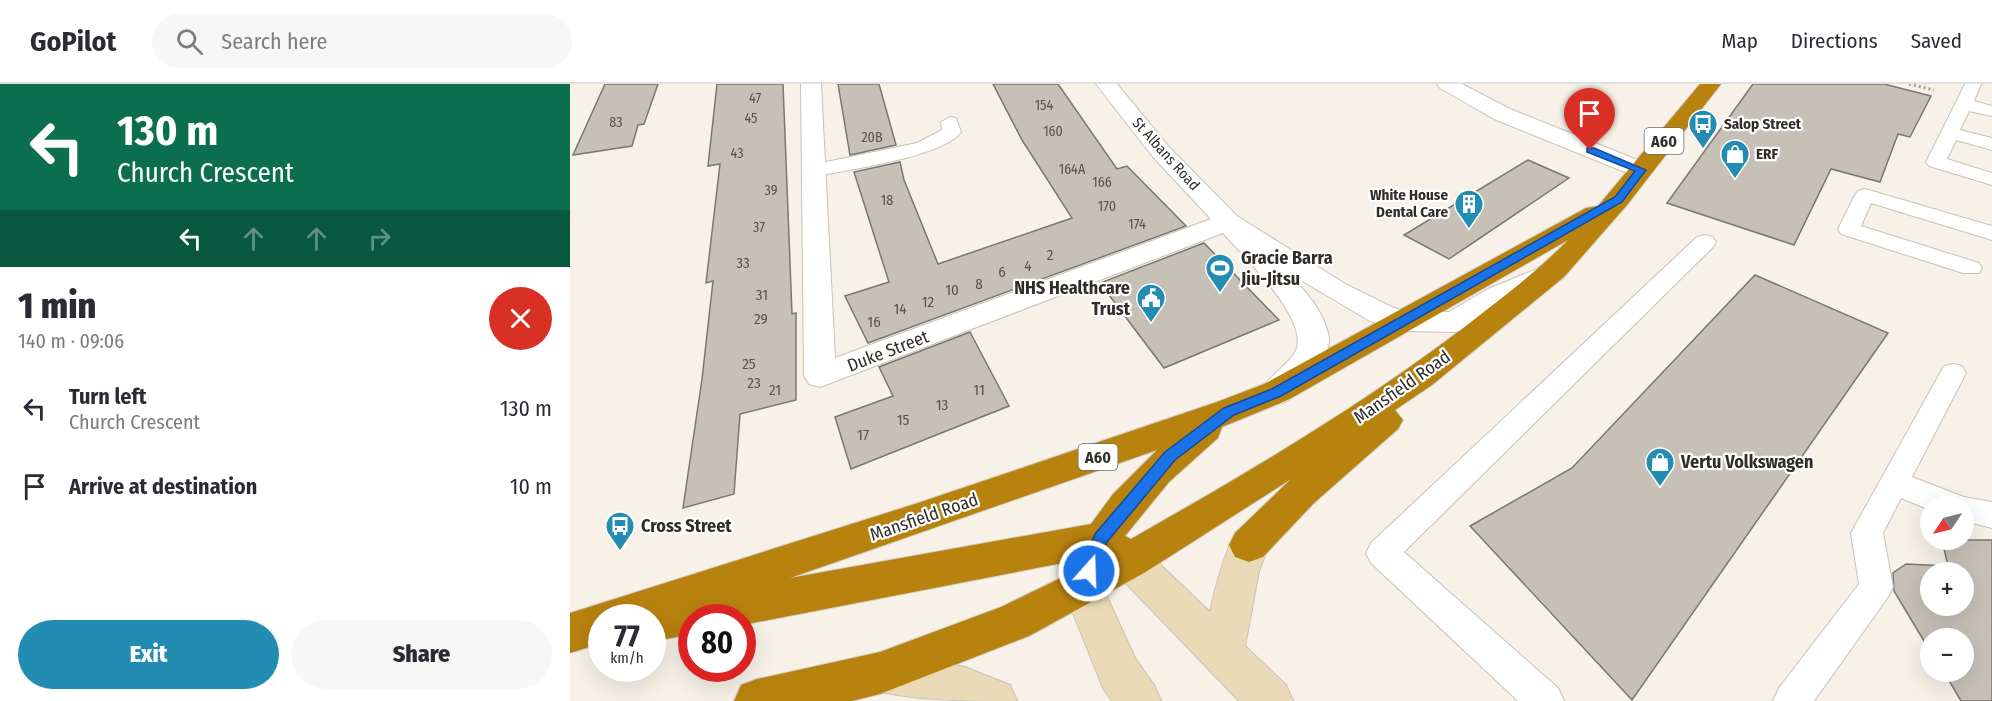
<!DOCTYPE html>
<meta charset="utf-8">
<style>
body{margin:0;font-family:"Fira Sans Condensed",sans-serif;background:#f7f7f7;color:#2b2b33;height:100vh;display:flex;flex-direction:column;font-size:22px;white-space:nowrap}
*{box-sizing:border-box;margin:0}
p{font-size:20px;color:#7c7c81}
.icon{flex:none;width:33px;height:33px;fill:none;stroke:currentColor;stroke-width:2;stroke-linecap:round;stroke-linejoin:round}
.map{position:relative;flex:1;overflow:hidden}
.side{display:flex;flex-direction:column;background:#fff;width:570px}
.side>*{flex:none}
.banner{background:#0b6e4f;color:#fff;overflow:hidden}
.needle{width:39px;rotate:235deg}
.tools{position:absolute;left:1350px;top:412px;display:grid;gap:12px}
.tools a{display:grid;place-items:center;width:54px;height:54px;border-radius:50%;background:#fff;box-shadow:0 6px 24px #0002;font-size:30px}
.speed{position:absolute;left:18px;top:520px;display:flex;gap:12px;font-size:30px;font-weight:700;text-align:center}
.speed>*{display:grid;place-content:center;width:78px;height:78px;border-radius:50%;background:#fff;box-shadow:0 6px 24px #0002;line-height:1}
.speed small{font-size:15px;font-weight:400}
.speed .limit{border:9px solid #d22;background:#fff;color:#111}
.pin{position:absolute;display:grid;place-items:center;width:51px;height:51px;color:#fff;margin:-62px -26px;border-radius:50% 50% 50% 0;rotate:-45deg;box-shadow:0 0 6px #0007}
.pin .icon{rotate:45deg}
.me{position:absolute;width:66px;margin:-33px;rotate:20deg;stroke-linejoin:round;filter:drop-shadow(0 0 4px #0008)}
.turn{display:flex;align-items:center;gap:21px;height:126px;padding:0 18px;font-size:27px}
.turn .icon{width:78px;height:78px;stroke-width:2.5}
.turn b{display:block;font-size:42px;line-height:51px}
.lanes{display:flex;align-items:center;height:57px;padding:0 18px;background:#0003;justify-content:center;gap:30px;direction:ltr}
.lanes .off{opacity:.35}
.round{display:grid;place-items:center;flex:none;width:63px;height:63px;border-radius:32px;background:#f7f7f7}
.overview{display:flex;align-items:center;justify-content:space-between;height:102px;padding:0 18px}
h1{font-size:36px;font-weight:800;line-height:45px}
.button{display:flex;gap:12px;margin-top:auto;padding:12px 18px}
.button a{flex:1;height:69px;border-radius:36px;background:#228cb3;color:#fff;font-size:24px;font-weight:800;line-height:69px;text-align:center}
.button a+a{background:#f7f7f7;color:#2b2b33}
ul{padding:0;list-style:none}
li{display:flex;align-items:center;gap:18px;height:78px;padding:0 18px}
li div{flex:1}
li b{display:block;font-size:22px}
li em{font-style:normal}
header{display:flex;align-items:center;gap:36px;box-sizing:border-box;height:84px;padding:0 30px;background:#fff;border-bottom:2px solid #e1e1e2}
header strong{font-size:28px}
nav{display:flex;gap:33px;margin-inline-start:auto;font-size:21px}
.search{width:420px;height:54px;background:#f7f7f7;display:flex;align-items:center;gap:15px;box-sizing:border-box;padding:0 21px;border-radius:33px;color:#7c7c81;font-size:22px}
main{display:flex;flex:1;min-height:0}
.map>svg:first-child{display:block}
</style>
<header>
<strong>GoPilot</strong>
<div class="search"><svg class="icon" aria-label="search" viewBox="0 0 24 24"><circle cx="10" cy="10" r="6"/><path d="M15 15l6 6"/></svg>Search here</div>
<nav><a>Map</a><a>Directions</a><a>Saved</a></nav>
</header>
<main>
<section class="side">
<div class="banner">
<div class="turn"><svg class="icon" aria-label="left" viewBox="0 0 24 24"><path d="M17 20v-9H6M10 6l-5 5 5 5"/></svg><div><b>130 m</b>Church Crescent</div></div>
<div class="lanes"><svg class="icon" aria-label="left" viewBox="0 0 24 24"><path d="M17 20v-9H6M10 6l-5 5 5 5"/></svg><svg class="icon off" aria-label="ahead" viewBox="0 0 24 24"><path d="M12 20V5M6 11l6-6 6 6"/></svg><svg class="icon off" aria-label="ahead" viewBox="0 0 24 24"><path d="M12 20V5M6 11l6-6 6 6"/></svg><svg class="icon off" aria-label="right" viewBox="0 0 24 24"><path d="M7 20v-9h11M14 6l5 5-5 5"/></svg></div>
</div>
<div class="overview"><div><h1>1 min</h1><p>140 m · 09:06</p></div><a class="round" style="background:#d93025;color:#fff"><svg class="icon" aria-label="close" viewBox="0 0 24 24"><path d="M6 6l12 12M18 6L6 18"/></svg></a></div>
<ul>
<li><svg class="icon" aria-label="left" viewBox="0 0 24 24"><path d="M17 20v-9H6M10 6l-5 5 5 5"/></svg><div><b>Turn left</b><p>Church Crescent</p></div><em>130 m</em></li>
<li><svg class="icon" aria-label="arrive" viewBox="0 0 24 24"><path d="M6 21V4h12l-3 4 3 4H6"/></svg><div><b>Arrive at destination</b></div><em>10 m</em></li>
</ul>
<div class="button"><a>Exit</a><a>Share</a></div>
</section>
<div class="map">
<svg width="1422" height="617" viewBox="0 0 1422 617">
<rect width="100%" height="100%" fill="#f7f1e7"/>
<!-- building -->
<path fill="#c7c0b7" stroke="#7c776e" stroke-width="1.5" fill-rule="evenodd" d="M35,0h53l-14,40 -6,1 -6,21 -59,9z
M147,0h66l9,230 4,-1v87l-56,14 -6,80 -51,14 19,-129 11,-98 -7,2 14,-119 -12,2z
M268,0h41l17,61 -46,10z
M423,0h65l59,85 10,-3 59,60 -318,117 -23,-47 44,-14 -35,-110 46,-10 4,18 34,84 134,-46 -50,-78z
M1183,0h131l47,12 -21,41 -12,-3 -18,48 -49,-13 -37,76 -127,-42z
M958,76l41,18 -120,81 -45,-24z
M634,159l75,77 -115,48 -64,-85z
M1185,191l133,58 -256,367 -162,-174 102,-58z
M400,248l39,74 -158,63 -16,-52 58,-21 -14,-29z
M1372,456h50v161h-31l-17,-29h20v-33h-34v12l-36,-60 -1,-18 13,-9 42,2zM1360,489h34v33h-34z"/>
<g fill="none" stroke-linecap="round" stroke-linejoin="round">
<!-- lane casing -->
<g stroke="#c8c2b8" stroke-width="2">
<path id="lane" d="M1395,0h16l-7,17 18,5v10l-23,-5 -9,19 32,8v12l-36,-10 -9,19 45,14v12l-63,-19 -3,-4z
M380,33l6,1 5,14c-17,25 -116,38 -149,45l-7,-2 -3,-4 3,-4 7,-2 105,-22 25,-13 -1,-8z
M1295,105l127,37v14l-121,-37 -10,23 118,37 3,5 -3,5h-16l-122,-39 -3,-5 17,-34 3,-4z
M1135,151l8,2 3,5 -3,5 -309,305 154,136 6,13h-46l-147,-138 -5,-10 5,-10 326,-306z
M1383,280l9,2 4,7 -54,104 52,20 28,5v26l-28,-7v-14h-34v3l-29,-12 -18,35 10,54 -5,10 -74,104h-41l6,-13 80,-104 -8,-51 93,-167z"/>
</g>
<!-- street casing -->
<g stroke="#c8c2b8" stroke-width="2">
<path id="street" d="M231,0h20l14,274 376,-139 -58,-62 -57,-73h21l52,63 68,69 110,69 45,22 12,4 45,1 39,-23 56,-23 10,-3 10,3 4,6 -4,6 -56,25 -42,26 -11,3 -52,-1 -33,-10 -83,-49c19,20 36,37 42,65 3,18 -28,56 -42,64 -8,4 -15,2 -23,-1l-4,-8c8,-15 24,-24 34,-38 21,-30 -51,-98 -71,-121l-403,154 -11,-3 -5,-8z
M867,0h25l48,25 140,56 3,5 -3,5 -9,2 -9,-2 -138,-56 -54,-31z"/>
</g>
<!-- secondary casing -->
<g stroke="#c8c2b8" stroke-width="2">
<path id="secondary" d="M679,444l14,5 6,12 -10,26 -14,75 41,39 7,16h-54l-123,-128 -6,-12 6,-12 14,-5 14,5 66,63c6,-28 13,-53 25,-79z
M513,486l14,5 38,83 19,27 7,16h-49l-9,-13 -40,-100 6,-13z
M310,568l85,15 45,18 7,16c-51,0 -105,0 -153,-13l-6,-15 6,-15z"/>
</g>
<!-- highway casing -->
<g stroke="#d2d1d0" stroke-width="2">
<path id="highway" d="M1130,0h21l-94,121 -63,72 -132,108 -37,25 8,10 -5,9 -84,74 -51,54 -14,5 -14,-5 -6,-12 6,-12 56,-54 -147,94 -115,63 -149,58 -28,7h-118l7,-16 16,-6 123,-27 121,-45 76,-37 -4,-9 -331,64v-7h-50v16l-26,5 -14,-5v-16h-50v25l-32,10v-40l348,-110 299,-101 47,-18 322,-176 12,-2zM998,156c-30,31 -63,55 -97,82 -106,82 -224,151 -340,217l-6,-3 44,-54 49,-44 4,-11 66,-27zM587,366l-44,44 -22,30 -301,54z"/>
</g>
<!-- path -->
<path stroke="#a09b94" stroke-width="3" stroke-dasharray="2 3" stroke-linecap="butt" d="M1339,0l25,6"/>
<!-- lane -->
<use href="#lane" fill="#fff" fill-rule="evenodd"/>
<!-- street -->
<use href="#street" fill="#fff" fill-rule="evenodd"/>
<!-- secondary -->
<use href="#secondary" fill="#eadab7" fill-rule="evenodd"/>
<!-- highway -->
<use href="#highway" fill="#b8820e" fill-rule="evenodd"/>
</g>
<!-- route -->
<path fill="#1a73e8" stroke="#114b97" stroke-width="1.5" d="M1017,64h7l52,22 -24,32 -341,194 -47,19 -59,45 -68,82 -13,34 -5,3 -6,-3 -3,-5 15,-37 70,-82 59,-44 48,-19 343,-192 20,-26 -48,-19z"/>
<!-- icons -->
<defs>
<g id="bus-pin" transform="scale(1.5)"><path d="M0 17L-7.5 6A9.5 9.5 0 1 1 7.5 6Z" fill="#228cb3" stroke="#fff"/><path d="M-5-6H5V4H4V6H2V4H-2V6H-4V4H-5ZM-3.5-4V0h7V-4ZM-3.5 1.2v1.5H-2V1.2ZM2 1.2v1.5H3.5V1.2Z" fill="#fff"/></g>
<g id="shop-pin" transform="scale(1.5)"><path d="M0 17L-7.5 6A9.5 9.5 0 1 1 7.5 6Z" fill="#228cb3" stroke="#fff"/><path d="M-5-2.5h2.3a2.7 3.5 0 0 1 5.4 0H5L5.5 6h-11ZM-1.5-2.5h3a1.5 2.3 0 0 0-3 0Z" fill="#fff"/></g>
<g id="building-pin" transform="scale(1.5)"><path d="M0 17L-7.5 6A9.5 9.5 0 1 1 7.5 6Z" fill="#228cb3" stroke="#fff"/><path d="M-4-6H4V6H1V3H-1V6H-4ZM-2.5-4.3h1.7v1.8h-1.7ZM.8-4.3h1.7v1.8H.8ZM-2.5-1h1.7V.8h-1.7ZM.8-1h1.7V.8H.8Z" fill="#fff"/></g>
<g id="stadium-pin" transform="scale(1.5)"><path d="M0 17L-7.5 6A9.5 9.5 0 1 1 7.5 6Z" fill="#228cb3" stroke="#fff"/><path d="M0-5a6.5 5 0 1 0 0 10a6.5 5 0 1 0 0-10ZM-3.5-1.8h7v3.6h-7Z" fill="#fff"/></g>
<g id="civic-pin" transform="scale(1.5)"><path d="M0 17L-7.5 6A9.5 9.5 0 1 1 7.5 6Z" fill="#228cb3" stroke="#fff"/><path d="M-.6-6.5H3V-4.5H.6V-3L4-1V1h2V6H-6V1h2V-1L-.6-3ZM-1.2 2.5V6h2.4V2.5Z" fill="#fff"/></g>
</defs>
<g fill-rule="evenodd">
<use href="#bus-pin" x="1133" y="40"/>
<use href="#shop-pin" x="1165" y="70"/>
<use href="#building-pin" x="899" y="120"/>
<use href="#stadium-pin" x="650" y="184"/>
<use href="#civic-pin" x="581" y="214"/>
<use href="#shop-pin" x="1090" y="378"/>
<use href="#bus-pin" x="50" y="442"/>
</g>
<g text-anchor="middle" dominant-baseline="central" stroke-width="4.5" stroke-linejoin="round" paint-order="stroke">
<!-- far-number labels -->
<g font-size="14" fill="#56524d">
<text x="185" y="14">47</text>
<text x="474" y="21">154</text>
<text x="181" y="34">45</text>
<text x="46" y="38">83</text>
<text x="483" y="47">160</text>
<text x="302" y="53">20B</text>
<text x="167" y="69">43</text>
<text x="502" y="85">164A</text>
<text x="532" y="98">166</text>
<text x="201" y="106">39</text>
<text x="317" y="116">18</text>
<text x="537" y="122">170</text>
<text x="567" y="140">174</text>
<text x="189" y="143">37</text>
</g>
<!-- far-poi labels -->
<g font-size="15" font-weight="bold" fill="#312e2a" stroke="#fff" text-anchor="start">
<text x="1154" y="40">Salop Street</text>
<text x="1186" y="70">ERF</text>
<text x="878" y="111" text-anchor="end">White House<tspan x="878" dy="17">Dental Care</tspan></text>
</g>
<!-- far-street labels -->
<g font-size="15" fill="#312e2a" stroke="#fff">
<text transform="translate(596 70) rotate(48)">St Albans Road</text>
</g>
<!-- number labels -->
<g font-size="15" fill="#56524d">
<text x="480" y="171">2</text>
<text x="173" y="179">33</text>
<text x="458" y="182">4</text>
<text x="432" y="188">6</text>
<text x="409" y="200">8</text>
<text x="382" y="206">10</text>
<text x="192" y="211">31</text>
<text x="358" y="218">12</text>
<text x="330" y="225">14</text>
<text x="191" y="235">29</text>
<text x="304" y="238">16</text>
<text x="179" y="280">25</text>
<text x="184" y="299">23</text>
<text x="205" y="306">21</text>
<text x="409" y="306">11</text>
<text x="372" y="321">13</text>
<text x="333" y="336">15</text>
<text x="293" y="351">17</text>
</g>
<!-- shield labels -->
<g fill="#fff" stroke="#6f6d6a" stroke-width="1.5">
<rect x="1074.5" y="44" width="39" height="26" rx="4.5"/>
<rect x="508.5" y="360" width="39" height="26" rx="4.5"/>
</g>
<g font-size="16" font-weight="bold" fill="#312e2a">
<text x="1094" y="57">A60</text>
<text x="528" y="373">A60</text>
</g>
<!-- poi labels -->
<g font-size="18" font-weight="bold" fill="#312e2a" stroke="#fff" text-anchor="start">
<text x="671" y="174">Gracie Barra<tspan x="671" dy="21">Jiu-Jitsu</tspan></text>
<text x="560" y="204" text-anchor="end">NHS Healthcare<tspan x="560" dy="21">Trust</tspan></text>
<text x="1111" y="378">Vertu Volkswagen</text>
<text x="71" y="442">Cross Street</text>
</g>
<!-- street labels -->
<g font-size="18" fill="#312e2a" stroke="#fff">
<text transform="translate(318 267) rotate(-21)">Duke Street</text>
<text transform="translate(832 303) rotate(-35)">Mansfield Road</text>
<text transform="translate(354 433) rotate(-19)">Mansfield Road</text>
</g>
</g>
</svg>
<div class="tools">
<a><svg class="needle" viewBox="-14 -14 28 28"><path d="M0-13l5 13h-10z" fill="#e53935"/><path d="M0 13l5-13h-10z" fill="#7c7c81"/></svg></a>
<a>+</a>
<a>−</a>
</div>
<div class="speed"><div>77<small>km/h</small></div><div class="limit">80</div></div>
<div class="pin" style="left:1020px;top:66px;background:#d93025"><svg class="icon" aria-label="arrive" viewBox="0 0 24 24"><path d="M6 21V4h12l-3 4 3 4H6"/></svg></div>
<svg class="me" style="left:519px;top:487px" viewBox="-20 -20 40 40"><circle r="17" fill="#1a73e8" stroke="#fff" stroke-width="3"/><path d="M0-11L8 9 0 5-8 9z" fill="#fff"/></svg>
</div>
</main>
